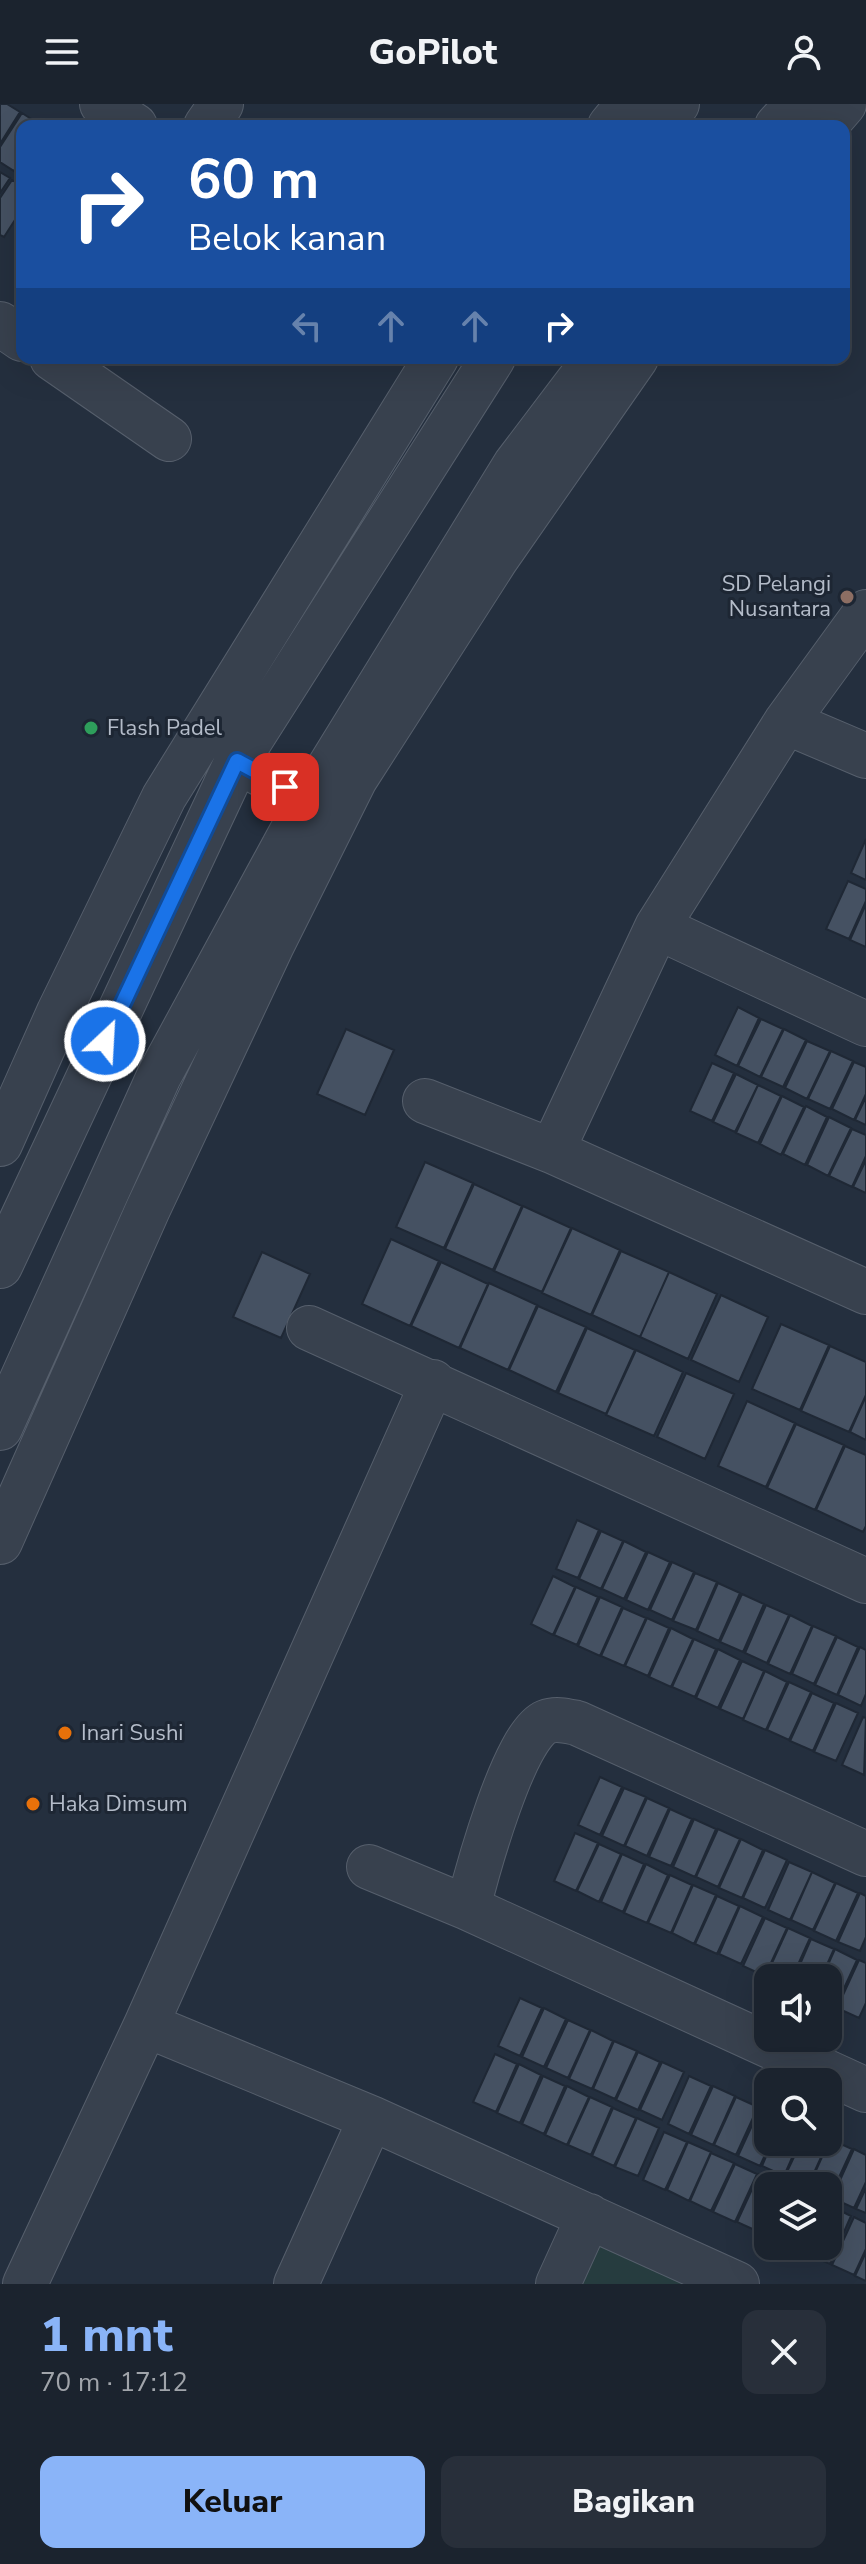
<!DOCTYPE html>
<html lang="id">
<meta charset="utf-8">
<style>
body{margin:0;font-family:"Nunito Sans",sans-serif;background:#282f3a;color:#f1f3f6;height:100vh;display:flex;flex-direction:column;font-size:30px;white-space:nowrap}
*{box-sizing:border-box;margin:0}
p{font-size:26px;color:#a0a4aa}
.icon{flex:none;width:44px;height:44px;fill:none;stroke:currentColor;stroke-width:2;stroke-linecap:round;stroke-linejoin:round}
.map{position:relative;height:2180px;overflow:hidden}
.details{display:flex;flex-direction:column;background:#1b232e;flex:1}
.details>*{flex:none}
.banner{position:absolute;left:16px;top:16px;width:834px;height:244px;border-radius:16px;box-shadow:0 8px 32px #0002,0 0 0 2px #39404a;background:#1a4fa0;color:#fff;overflow:hidden}
.controls{position:absolute;left:754px;top:1860px;display:grid;gap:16px}
.controls a{display:grid;place-items:center;width:88px;height:88px;border-radius:16px;background:#1b232e;box-shadow:0 8px 32px #0002,0 0 0 2px #39404a;font-size:40px}
.pin{position:absolute;display:grid;place-items:center;width:68px;height:68px;color:#fff;margin:-34px;border-radius:16px;box-shadow:0 4px 12px #0006}
.me{position:absolute;width:88px;margin:-44px;rotate:25deg;stroke-linejoin:round;filter:drop-shadow(0 0 6px #0008)}
.turn{display:flex;align-items:center;gap:28px;height:168px;padding:0 40px;font-size:36px}
.turn .icon{width:104px;height:104px;stroke-width:2.5}
.turn b{display:block;font-size:56px;line-height:68px}
.lanes{display:flex;align-items:center;height:76px;padding:0 40px;background:#0003;justify-content:center;gap:40px;direction:ltr}
.lanes .off{opacity:.35}
.round{display:grid;place-items:center;flex:none;width:84px;height:84px;border-radius:16px;background:#282f3a}
.headline{display:flex;align-items:center;justify-content:space-between;height:136px;padding:0 40px}
h1{font-size:48px;font-weight:800;line-height:60px;color:#8ab4f8}
.button{display:flex;gap:16px;margin-top:auto;padding:16px 40px}
.button a{flex:1;height:92px;border-radius:16px;background:#8ab4f8;color:#111;font-size:32px;font-weight:800;line-height:92px;text-align:center}
.button a+a{background:#282f3a;color:#f1f3f6}
header{display:flex;justify-content:space-between;align-items:center;height:104px;padding:0 40px;background:#1b232e;font-size:36px;font-weight:800}
.map>svg:first-child{display:block}
</style>
<header><svg class="icon" aria-label="menu" viewBox="0 0 24 24"><path d="M4 6h16M4 12h16M4 18h16"/></svg>GoPilot<svg class="icon" aria-label="person" viewBox="0 0 24 24"><circle cx="12" cy="8" r="4"/><path d="M4 21q1-7 8-7t8 7"/></svg></header>
<div class="map">
<svg width="866" height="2180" viewBox="0 0 866 2180">
<rect width="100%" height="100%" fill="#242f3e"/>
<!-- green -->
<path fill="#263c3f" d="M595,2137l116,43h-144z"/>
<!-- building -->
<path fill="#455162" stroke="#1f2835" stroke-width="2" d="M0,0h7l13,8 -20,32z
M22,9l20,13h-20v32l-8,13 -14,-9v-15z
M0,68l10,6 -10,15z
M12,76l10,6v23l-18,28 -4,-2v-37z
M866,735v41l-15,-7z
M848,777l18,8v12l-17,38 -23,-10z
M866,800v43l-16,-7z
M738,903l21,11 -22,48 -22,-11z
M761,915l22,10 -23,48 -22,-11z
M346,925l48,21 -29,65 -48,-21z
M784,925l22,11 -23,47 -22,-10z
M807,937l23,10 -23,48 -22,-11z
M831,947l22,10 -23,48 -22,-10z
M854,958l12,5v27l-12,26 -22,-11z
M712,959l22,10 -22,48 -22,-10z
M736,970l22,11 -23,47 -22,-10z
M758,981l23,11 -23,47 -22,-10z
M782,992l22,11 -23,48 -21,-11z
M866,993v28l-11,-5z
M806,1002l21,11 -22,48 -22,-11z
M829,1013l22,11 -23,48 -21,-11z
M852,1025l14,6v21l-14,31 -23,-11z
M866,1056v33l-13,-6z
M425,1058l48,21 -29,65 -48,-21z
M474,1080l48,22 -29,64 -48,-21z
M523,1102l48,22 -29,64 -48,-21z
M572,1124l48,22 -29,65 -49,-22z
M391,1135l48,22 -29,65 -48,-22z
M621,1147l48,21 -29,65 -48,-22z
M262,1148l48,22 -29,64 -48,-21z
M441,1158l47,22 -29,64 -48,-22z
M669,1168l48,22 -29,65 -48,-22z
M489,1179l48,22 -29,65 -48,-22z
M721,1191l47,22 -29,65 -48,-22z
M538,1202l48,21 -30,65 -47,-22z
M781,1220l48,21 -29,65 -48,-21z
M587,1224l48,22 -29,64 -48,-21z
M830,1242l36,16v33l-17,37 -48,-21z
M636,1246l47,22 -29,64 -48,-21z
M686,1269l48,21 -29,65 -48,-22z
M866,1292v44l-16,-8z
M747,1297l48,22 -29,64 -48,-21z
M796,1320l48,21 -29,65 -48,-22z
M845,1342l21,9v71l-3,6 -47,-22z
M577,1416l22,10 -21,48 -22,-9z
M601,1427l22,10 -22,48 -22,-10z
M624,1437l22,11 -22,47 -22,-10z
M648,1448l22,10 -22,48 -22,-10z
M672,1458l22,10 -22,48 -22,-10z
M695,1469l22,9 -21,48 -23,-9z
M553,1472l22,11 -22,48 -22,-11z
M718,1479l22,10 -21,48 -22,-10z
M576,1483l22,10 -21,48 -23,-10z
M742,1490l22,10 -21,48 -23,-10z
M600,1493l22,10 -22,49 -22,-10z
M766,1501l23,10 -22,48 -22,-10z
M623,1504l23,10 -22,48 -23,-10z
M790,1511l22,11 -22,48 -22,-10z
M647,1514l22,10 -21,48 -23,-10z
M813,1522l23,10 -22,48 -22,-10z
M671,1524l22,11 -22,48 -22,-10z
M837,1533l21,10 -21,48 -22,-10z
M694,1535l22,10 -21,48 -23,-10z
M860,1543l6,3v44l-5,12 -23,-11z
M718,1545l22,11 -22,48 -22,-10z
M742,1557l22,10 -21,48 -23,-10z
M765,1567l22,11 -21,48 -23,-10z
M789,1578l22,10 -22,48 -22,-10z
M812,1589l22,10 -21,48 -23,-10z
M836,1599l22,10 -22,48 -22,-9z
M863,1613l3,1 -2,57 -22,-10z
M600,1673l22,10 -22,48 -22,-10z
M624,1684l22,9 -22,49 -22,-10z
M647,1694l22,10 -22,48 -22,-10z
M670,1705l22,10 -21,47 -22,-9z
M694,1715l22,10 -21,48 -22,-10z
M718,1725l22,10 -22,48 -22,-10z
M575,1729l23,10 -22,48 -22,-10z
M741,1735l22,11 -21,48 -23,-10z
M599,1740l22,10 -22,48 -22,-11z
M765,1746l22,10 -22,48 -22,-10z
M622,1750l22,10 -21,48 -22,-10z
M789,1758l23,10 -22,48 -22,-10z
M646,1760l22,11 -21,48 -23,-10z
M812,1768l23,11 -22,47 -22,-10z
M670,1771l22,10 -21,48 -23,-10z
M836,1779l22,10 -22,48 -22,-10z
M693,1781l23,10 -22,49 -22,-11z
M860,1789l6,3v41l-6,14 -22,-9z
M717,1792l22,10 -22,48 -22,-10z
M740,1802l23,11 -22,47 -22,-10z
M765,1814l22,10 -22,48 -22,-10z
M788,1824l22,10 -18,40h-22l-4,-2z
M811,1835l23,10 -13,29h-27z
M835,1845l22,11 -22,48 -7,-4v-26h-6z
M859,1856l7,3v40l-7,15 -22,-10z
M520,1894l22,10 -22,48 -22,-10z
M544,1904l22,11 -22,48 -22,-10z
M568,1916l22,10 -22,48 -22,-10z
M591,1926l22,11 -21,48 -23,-10z
M614,1937l23,10 -22,48 -22,-10z
M638,1948l22,10 -22,48 -22,-10z
M495,1950l22,10 -21,48 -23,-10z
M662,1958l22,10 -22,48 -22,-10z
M519,1960l22,11 -21,48 -23,-10z
M543,1972l22,10 -21,48 -22,-10z
M689,1972l22,10 -22,48 -21,-10z
M567,1982l22,11 -22,48 -22,-10z
M713,1982l22,10 -22,49 -22,-10z
M590,1993l22,10 -21,48 -23,-10z
M736,1993l22,10 -22,48 -22,-10z
M613,2004l23,10 -22,48 -22,-10z
M760,2004l8,3v31h3l-11,24 -22,-10z
M637,2014l22,10 -21,48 -23,-9z
M664,2028l23,10 -22,48 -22,-10z
M830,2035l22,10 -22,48 -2,-1v-10h-19z
M688,2038l23,10 -22,49 -22,-11z
M772,2038h27l-15,34 -22,-10z
M801,2038h27l-20,44 -23,-10z
M854,2045l12,6v27l-12,26 -22,-10z
M711,2049l23,10 -23,48 -21,-10z
M735,2060l22,10 -22,48 -22,-10z
M759,2070l22,10 -13,2v27l-9,19 -22,-10z
M866,2084v25l-10,-4z
M829,2101l22,11 -21,48 -23,-10 4,-8h17z
M854,2113l12,6v26l-12,26 -22,-10z
M866,2148v29l-11,-5z"/>
<g fill="none" stroke-linecap="round" stroke-linejoin="round">
<!-- minor casing -->
<g stroke="#565f6c" stroke-width="46">
<path id="minor" d="M102,0l33,22
M206,22l15,-22
M610,22l18,-22
M658,22l19,-22
M777,22l20,-22
M825,22l19,-22
M0,220l22,15
M52,254l117,81
M786,618l80,34
M237,657l72,39
M657,823l209,97
M425,997l127,50 314,141
M0,1040l59,-132 105,-215 272,-439
M552,1047l105,-224 129,-205 80,-110
M0,1162l237,-505 256,-403
M309,1224l557,253
M0,1324l159,-352 150,-276 206,-335 81,-107
M0,1438l148,-333 124,-264 83,-166 141,-220 140,-201
M866,1750l-289,-131c-10,-2 -21,-5 -31,-1 -32,13 -69,150 -78,186l398,182
M369,1763l99,41
M146,1921l225,93 366,166
M25,2180l121,-259 287,-643
M296,2180l75,-166
M558,2180l31,-68"/>
</g>
<!-- minor -->
<use href="#minor" stroke="#38414e" stroke-width="44"/>
</g>
<g fill="none" stroke-linecap="round" stroke-linejoin="round">
<!-- route casing -->
<g stroke="#114b97" stroke-width="20">
<path id="route" d="M105,937l132,-280 48,26"/>
</g>
<!-- route -->
<use href="#route" stroke="#1a73e8" stroke-width="14"/>
</g>
<!-- markers -->
<circle fill="#8d6e63" stroke="#1d2633" stroke-width="3" cx="847" cy="493" r="8"/>
<circle fill="#2e9e5b" stroke="#1d2633" stroke-width="3" cx="91" cy="624" r="8"/>
<g fill="#e8710a" stroke="#1d2633" stroke-width="3">
<circle cx="65" cy="1629" r="8"/>
<circle cx="33" cy="1700" r="8"/>
</g>
<g text-anchor="middle" dominant-baseline="central" stroke-width="6" stroke-linejoin="round" paint-order="stroke">
<!-- poi labels -->
<g font-size="22" fill="#b4bcc9" stroke="#1d2633" text-anchor="start">
<text x="831" y="480" text-anchor="end">SD Pelangi<tspan x="831" dy="25">Nusantara</tspan></text>
<text x="107" y="624">Flash Padel</text>
<text x="81" y="1629">Inari Sushi</text>
<text x="49" y="1700">Haka Dimsum</text>
</g>
</g>
</svg>
<div class="controls">
<a><svg class="icon" aria-label="sound" viewBox="0 0 24 24"><path d="M4 9h4l5-4v14l-5-4H4zM17 9q2 3 0 6"/></svg></a>
<a><svg class="icon" aria-label="search" viewBox="0 0 24 24"><circle cx="10" cy="10" r="6"/><path d="M15 15l6 6"/></svg></a>
<a><svg class="icon" aria-label="layers" viewBox="0 0 24 24"><path d="M12 4l9 5-9 5-9-5zM3 14l9 5 9-5"/></svg></a>
</div>
<div class="pin" style="left:285px;top:683px;background:#d93025"><svg class="icon" aria-label="arrive" viewBox="0 0 24 24"><path d="M6 21V4h12l-3 4 3 4H6"/></svg></div>
<svg class="me" style="left:105px;top:937px" viewBox="-20 -20 40 40"><circle r="17" fill="#1a73e8" stroke="#fff" stroke-width="3"/><path d="M0-11L8 9 0 5-8 9z" fill="#fff"/></svg>
<div class="banner">
<div class="turn"><svg class="icon" aria-label="right" viewBox="0 0 24 24"><path d="M7 20v-9h11M14 6l5 5-5 5"/></svg><div><b>60 m</b>Belok kanan</div></div>
<div class="lanes"><svg class="icon off" aria-label="left" viewBox="0 0 24 24"><path d="M17 20v-9H6M10 6l-5 5 5 5"/></svg><svg class="icon off" aria-label="ahead" viewBox="0 0 24 24"><path d="M12 20V5M6 11l6-6 6 6"/></svg><svg class="icon off" aria-label="ahead" viewBox="0 0 24 24"><path d="M12 20V5M6 11l6-6 6 6"/></svg><svg class="icon" aria-label="right" viewBox="0 0 24 24"><path d="M7 20v-9h11M14 6l5 5-5 5"/></svg></div>
</div>
</div>
<section class="details">
<div class="headline"><div><h1>1 mnt</h1><p>70 m · 17:12</p></div><a class="round"><svg class="icon" aria-label="close" viewBox="0 0 24 24"><path d="M6 6l12 12M18 6L6 18"/></svg></a></div>
<div class="button"><a>Keluar</a><a>Bagikan</a></div>
</section>
